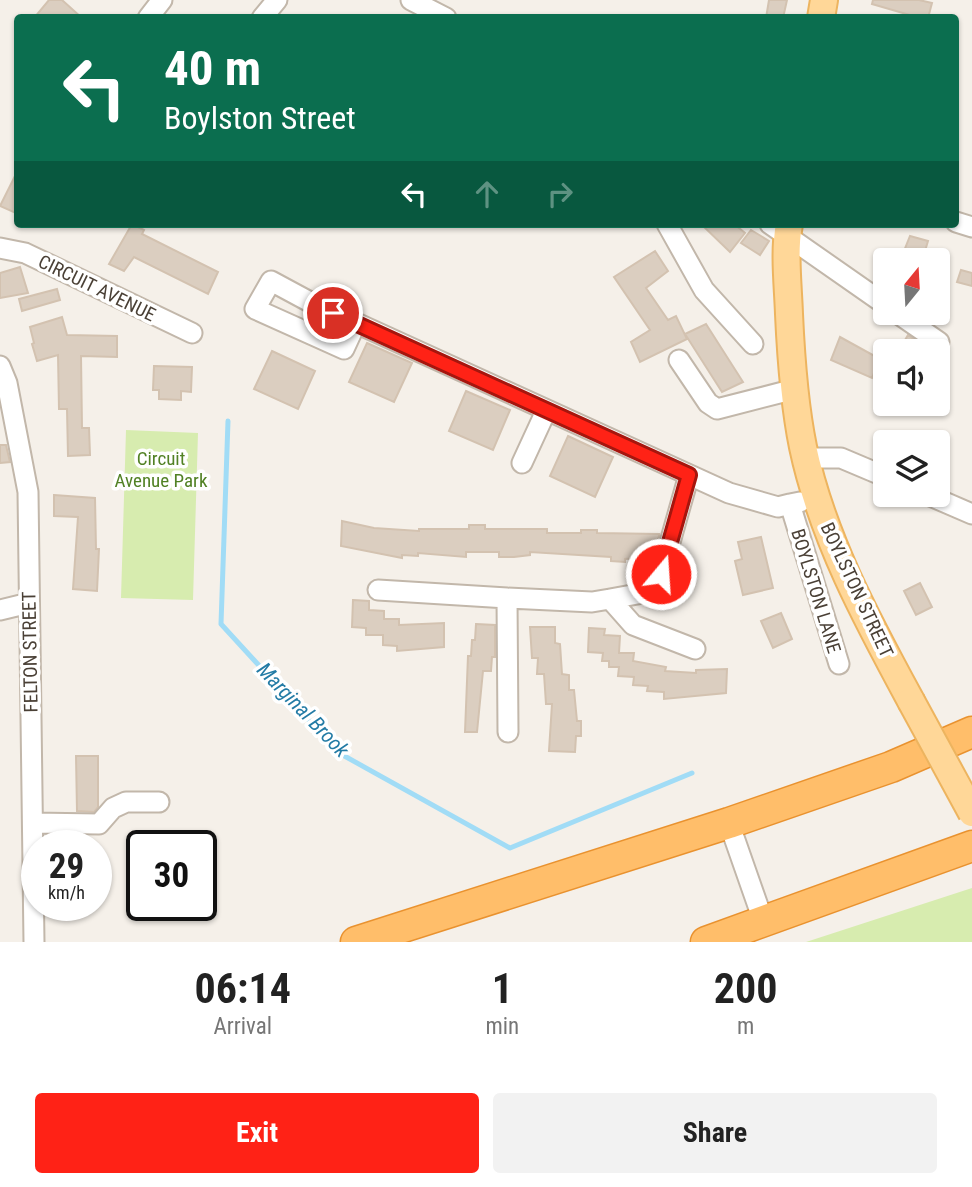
<!DOCTYPE html>
<style>
body{margin:0;font-family:"Roboto Condensed",sans-serif;background:#f2f2f2;color:#222;height:100vh;display:flex;flex-direction:column;font-size:26px;white-space:nowrap}
*{box-sizing:border-box;margin:0}
p{font-size:23px;color:#767676}
.icon{flex:none;width:38px;height:38px;fill:none;stroke:currentColor;stroke-width:2;stroke-linecap:round;stroke-linejoin:round}
.map{position:relative;height:942px;overflow:hidden}
.side{display:flex;flex-direction:column;background:#fff;flex:1}
.side>*{flex:none}
.banner{position:absolute;left:14px;top:14px;width:945px;height:214px;border-radius:7px;box-shadow:0 2px 5px #0004;background:#0b6e4f;color:#fff;overflow:hidden}
.needle{width:46px;rotate:18deg}
.tools{position:absolute;left:873px;top:248px;display:grid;gap:14px}
.tools a{display:grid;place-items:center;width:77px;height:77px;border-radius:7px;background:#fff;box-shadow:0 2px 5px #0004;font-size:35px}
.speed{position:absolute;left:21px;top:830px;display:flex;gap:14px;font-size:35px;font-weight:700;text-align:center}
.speed>*{display:grid;place-content:center;width:91px;height:91px;border-radius:50%;background:#fff;box-shadow:0 2px 5px #0004;line-height:1}
.speed small{font-size:18px;font-weight:400}
.speed .limit{border:4px solid #111;border-radius:10px;background:#fff;color:#111}
.pin{position:absolute;display:grid;place-items:center;width:60px;height:60px;color:#fff;margin:-30px;border:4px solid #fff;border-radius:50%;box-shadow:0 2px 7px #0007}
.me{position:absolute;width:77px;margin:-38px;rotate:18deg;stroke-linejoin:round;filter:drop-shadow(0 0 5px #0008)}
.turn{display:flex;align-items:center;gap:24px;height:147px;padding:0 35px;font-size:32px}
.turn .icon{width:91px;height:91px;stroke-width:2.5}
.turn b{display:block;font-size:49px;line-height:60px}
.lanes{display:flex;align-items:center;height:66px;padding:0 35px;background:#0003;justify-content:center;gap:35px;direction:ltr}
.lanes .off{opacity:.35}
.eta{display:flex;justify-content:space-evenly;align-items:center;height:119px;text-align:center}
.eta b{font-size:42px;font-weight:700;line-height:49px}
.primary-button{display:flex;gap:14px;margin-top:auto;padding:14px 35px}
.primary-button a{flex:1;height:80px;border-radius:7px;background:#ff2216;color:#fff;font-size:28px;font-weight:700;line-height:80px;text-align:center}
.primary-button a+a{background:#f2f2f2;color:#222}
.map>svg:first-child{display:block}
</style>
<div class="map">
<svg width="972" height="942" viewBox="0 0 972 942">
<rect width="100%" height="100%" fill="#f5f0e9"/>
<!-- green -->
<path fill="#d7ecaf" d="M126,430l72,3 -5,167 -72,-2z
M972,888v54h-166z"/>
<g fill="none" stroke-linecap="round" stroke-linejoin="round">
<!-- stream -->
<path stroke="#a1dcf6" stroke-width="5" d="M228,421l-7,203 118,129 171,95 182,-75"/>
</g>
<!-- building -->
<path fill="#dbcec0" stroke="#d3c2b0" stroke-width="2" d="M49,0h13l20,18h-48z
M769,0h18l-4,18h-17z
M873,0h46l13,3 -4,15h-8l-48,-14z
M18,170v44l-18,-8z
M132,224l12,6 -2,4 76,38 -10,22 -74,-37 -10,14 -15,-7z
M701,224h33l11,9 -15,19z
M751,230l18,11 -9,14 -19,-12z
M910,236l18,5 -6,20h-22z
M655,251l13,20 -22,17 22,32 8,-4 11,23 -47,23 -9,-20 19,-12 -36,-53z
M20,267l8,26 -28,5v-25z
M961,270l11,3v13l-15,-4z
M57,289l3,11 -38,11 -3,-12z
M62,317l5,18 50,1v21l-36,-1 1,72h7l1,27 -22,1 -1,-47h-8l-1,-54 -21,6 -5,-17 2,-1 -4,-16z
M706,324l37,58 -21,10 -37,-58z
M908,335l24,17h-34z
M840,337l40,22 -8,19 -41,-18z
M367,343l45,20 -18,39 -45,-20z
M272,351l43,20 -17,38 -44,-20z
M154,366l38,1 -1,25 -10,-1v9l-22,-1v-9h-6z
M466,391l44,19 -17,40 -44,-19z
M568,436l45,21 -18,40 -45,-21z
M0,445h6l4,17 -10,1z
M54,495l41,3 1,51h3l-2,42 -24,-2 5,-72 -24,-1z
M342,521l32,7 45,3v-2h50v-4h16v4h62v4h34v-3h16v3l62,1v2l-6,21 -28,2v3l-14,-1v-4l-81,-5v3l-16,2h-15v-5h-33v5l-48,-4v3l-16,-1v3l-61,-12z
M761,537l12,51 -30,7 -8,-34 7,-2 -4,-17z
M920,583l12,24 -16,8 -12,-24z
M353,600l16,1v9l15,1v8h15v6l45,-2v24l-47,4v-5l-14,-1v-10h-17v-7l-14,-1z
M781,613l11,26 -19,9 -12,-27z
M476,624l19,1v32h-3l-1,14h-8l-6,61h-12l3,-76h3l1,-16h3z
M530,627h25v16l5,1 2,30 7,1v15h5l3,31h4v15h-5l-1,16 -26,-1 3,-47h-6l-2,-30h-7l1,-16h-6z
M589,628l16,1 -1,6 16,1 -1,17h15l-1,8 33,6 -1,4 31,2v-3l31,-1 -1,24 -62,6v-7l-17,-1 1,-5 -15,-1 1,-8 -16,-1 1,-9h-10v-6h-7l1,-8 -15,-1z
M76,756h22v51l-4,5 -17,-1z"/>
<g fill="none" stroke-linecap="round" stroke-linejoin="round">
<!-- minor casing -->
<g stroke="#c2b7aa" stroke-width="23">
<path id="minor" d="M411,0l35,18
M148,18l14,-18
M262,18l15,-18
M956,222l16,5
M667,224l37,66 49,54
M770,224l116,81
M0,248l25,5 167,80
M897,313l42,29
M356,323l-12,26 -89,-40 16,-28 39,21 419,191 49,14 12,-3
M679,360l29,43 9,6 78,-20
M0,366l7,17 21,109 6,450
M806,458h35l45,19
M522,463l24,-52
M928,495l44,19
M800,502l-10,2 49,160
M378,590l129,8 1,134
M507,598l85,4 18,-3 23,26 62,24
M610,599l33,-6 18,-19 28,-99
M0,610l29,-7
M33,823l66,1 14,-16 13,-6h33
M729,823l35,100"/>
</g>
<!-- major casing -->
<g stroke="#edb45f" stroke-width="30">
<path id="major" d="M821,18l3,-18
M789,224c-5,29 -1,61 0,90 2,44 5,89 14,133 19,90 64,173 108,254"/>
</g>
<!-- highway casing -->
<g stroke="#e9922f" stroke-width="33">
<path id="highway" d="M356,942l373,-119 162,-56 81,-35
M706,942l266,-96"/>
</g>
<!-- minor -->
<use href="#minor" stroke="#fff" stroke-width="19"/>
<!-- major -->
<use href="#major" stroke="#ffd798" stroke-width="26"/>
<!-- highway -->
<use href="#highway" stroke="#ffbe6a" stroke-width="30"/>
<!-- major-bridge casing -->
<g stroke="#edb45f" stroke-width="30" stroke-linecap="butt">
<path id="major-bridge" d="M911,701l61,112"/>
</g>
<!-- major-bridge -->
<use href="#major-bridge" stroke="#ffd798" stroke-width="26"/>
</g>
<g fill="none" stroke-linecap="round" stroke-linejoin="round">
<!-- route casing -->
<g stroke="#a6160e" stroke-width="18">
<path id="route" d="M333,313l356,162 -28,99"/>
</g>
<!-- route -->
<use href="#route" stroke="#ff2216" stroke-width="12"/>
</g>
<g text-anchor="middle" dominant-baseline="central" stroke-width="7" stroke-linejoin="round" paint-order="stroke">
<!-- street labels -->
<g font-size="19" fill="#4a4036" stroke="#fff">
<text transform="translate(97 288) rotate(26)">CIRCUIT AVENUE</text>
<text transform="translate(857 590) rotate(65)">BOYLSTON STREET</text>
<text transform="translate(816 591) rotate(73)">BOYLSTON LANE</text>
<text transform="translate(30 652) rotate(-91)">FELTON STREET</text>
</g>
<!-- park labels -->
<g font-size="19" fill="#518124" stroke="#fff">
<text x="161" y="458">Circuit<tspan x="161" dy="22">Avenue Park</tspan></text>
</g>
<!-- water labels -->
<g font-size="21" font-style="italic" fill="#237ba5" stroke="#fff">
<text transform="translate(303 710) rotate(46)">Marginal Brook</text>
</g>
</g>
</svg>
<div class="tools">
<a><svg class="needle" viewBox="-14 -14 28 28"><path d="M0-13l5 13h-10z" fill="#e53935"/><path d="M0 13l5-13h-10z" fill="#767676"/></svg></a>
<a><svg class="icon" aria-label="sound" viewBox="0 0 24 24"><path d="M4 9h4l5-4v14l-5-4H4zM17 9q2 3 0 6"/></svg></a>
<a><svg class="icon" aria-label="layers" viewBox="0 0 24 24"><path d="M12 4l9 5-9 5-9-5zM3 14l9 5 9-5"/></svg></a>
</div>
<div class="speed"><div>29<small>km/h</small></div><div class="limit">30</div></div>
<div class="pin" style="left:333px;top:313px;background:#d93025"><svg class="icon" aria-label="arrive" viewBox="0 0 24 24"><path d="M6 21V4h12l-3 4 3 4H6"/></svg></div>
<svg class="me" style="left:661px;top:574px" viewBox="-20 -20 40 40"><circle r="17" fill="#ff2216" stroke="#fff" stroke-width="3"/><path d="M0-11L8 9 0 5-8 9z" fill="#fff"/></svg>
<div class="banner">
<div class="turn"><svg class="icon" aria-label="left" viewBox="0 0 24 24"><path d="M17 20v-9H6M10 6l-5 5 5 5"/></svg><div><b>40 m</b>Boylston Street</div></div>
<div class="lanes"><svg class="icon" aria-label="left" viewBox="0 0 24 24"><path d="M17 20v-9H6M10 6l-5 5 5 5"/></svg><svg class="icon off" aria-label="ahead" viewBox="0 0 24 24"><path d="M12 20V5M6 11l6-6 6 6"/></svg><svg class="icon off" aria-label="right" viewBox="0 0 24 24"><path d="M7 20v-9h11M14 6l5 5-5 5"/></svg></div>
</div>
</div>
<section class="side">
<div class="eta">
<div><b>06:14</b><p>Arrival</p></div>
<div><b>1</b><p>min</p></div>
<div><b>200</b><p>m</p></div>
</div>
<div class="primary-button"><a>Exit</a><a>Share</a></div>
</section>
